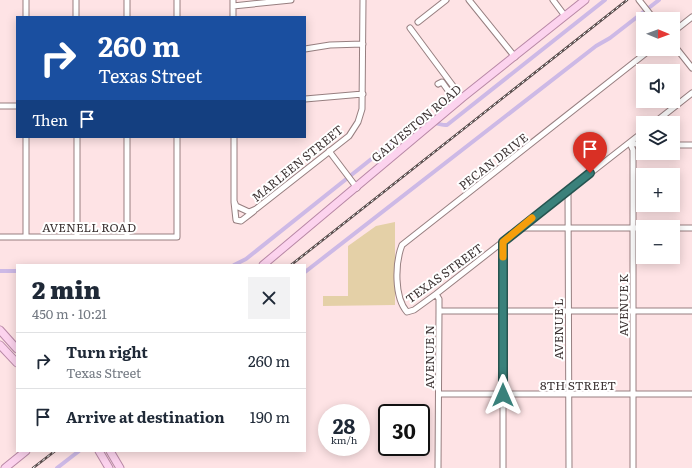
<!DOCTYPE html>
<meta charset="utf-8">
<style>
body{margin:0;font-family:Literata,serif;background:#f2f2f3;color:#1f2937;height:100vh;display:flex;flex-direction:column;font-size:15px;white-space:nowrap}
*{box-sizing:border-box;margin:0}
p{font-size:13px;color:#747a83}
.icon{flex:none;width:22px;height:22px;fill:none;stroke:currentColor;stroke-width:2;stroke-linecap:round;stroke-linejoin:round}
.map{position:relative;flex:1;overflow:hidden}
.sheet{position:absolute;left:16px;top:264px;width:290px;height:188px;display:flex;flex-direction:column;background:#fff;border-radius:0px;box-shadow:0 2px 10px #0003}
.sheet>*{flex:none}
.banner{position:absolute;left:16px;top:16px;width:290px;height:122px;border-radius:0px;box-shadow:0 2px 10px #0003;background:#1a4fa0;color:#fff;overflow:hidden}
.needle{width:26px;rotate:91deg}
.buttons{position:absolute;left:636px;top:12px;display:grid;gap:8px}
.buttons a{display:grid;place-items:center;width:44px;height:44px;border-radius:0px;background:#fff;box-shadow:0 2px 10px #0003;font-size:20px}
.speed{position:absolute;left:318px;top:404px;display:flex;gap:8px;font-size:20px;font-weight:700;text-align:center}
.speed>*{display:grid;place-content:center;width:52px;height:52px;border-radius:50%;background:#fff;box-shadow:0 2px 10px #0003;line-height:1}
.speed small{font-size:10px;font-weight:400}
.speed .limit{border:2px solid #111;border-radius:6px;background:#fff;color:#111}
.pin{position:absolute;display:grid;place-items:center;width:34px;height:34px;color:#fff;margin:-41px -17px;border-radius:50% 50% 50% 0;rotate:-45deg;box-shadow:0 0 4px #0007}
.pin .icon{rotate:45deg}
.me{position:absolute;width:44px;margin:-22px;rotate:0deg;stroke-linejoin:round;filter:drop-shadow(0 0 3px #0008)}
.turn{display:flex;align-items:center;gap:14px;height:84px;padding:0 16px;font-size:18px}
.turn .icon{width:52px;height:52px;stroke-width:2.5}
.turn b{display:block;font-size:28px;line-height:34px}
.then{display:flex;align-items:center;height:38px;padding:0 16px;background:#0003;gap:8px;font-size:15px}
.round{display:grid;place-items:center;flex:none;width:42px;height:42px;border-radius:0px;background:#f2f2f3}
.overview{display:flex;align-items:center;justify-content:space-between;height:68px;padding:0 16px}
h1{font-size:24px;font-weight:800;line-height:30px}
ul{padding:0;list-style:none}
li{display:flex;align-items:center;gap:12px;height:56px;padding:0 16px;border-top:1px solid #e0e1e3}
li div{flex:1}
li b{display:block;font-size:15px}
li em{font-style:normal}
.map>svg:first-child{display:block}
</style>
<div class="map">
<svg width="692" height="468" viewBox="0 0 692 468">
<rect width="100%" height="100%" fill="#fee3e5"/>
<!-- green -->
<path fill="#e4d0a7" d="M395,222v83l-72,1v-10h25v-50l28,-20z"/>
<g fill="none" stroke-linecap="round" stroke-linejoin="round">
<!-- canal -->
<path stroke="#cdb9e6" stroke-width="4" d="M234,265l12,-6 173,-138c10,-3 18,5 28,4l158,-125
M0,271h17
M305,272l291,-226 14,-8 49,-38
M57,468l22,-17"/>
<!-- minor casing -->
<g stroke="#977f80" stroke-width="7">
<path id="minor" d="M26,0v17
M76,0v17
M127,0v17
M177,0v17
M469,0l46,57
M553,0l12,16
M639,0l15,19
M233,6l58,-6
M233,17v-17
M418,22l28,-22
M410,28l52,70
M673,32l19,-15
M673,44l19,24
M305,49l25,-4 33,-1
M438,84l4,-2 15,21
M305,99l58,-5
M0,106h17
M654,123l38,-30
M643,132l-207,162 -22,16 -7,2c-13,-15 -12,-49 -5,-67l249,-196
M26,137v100
M77,137v100
M127,137v100
M234,137v64l2,5 13,6 7,-3 93,-73 9,-14 4,-13 1,-109
M630,143l3,7v318
M630,143l13,2
M673,145h19
M329,151l28,37
M568,190l1,278
M234,202l2,18 5,1 13,-10
M520,228h123
M673,228h19
M0,237h177v-100
M503,242v226
M436,294l3,5v12l-1,157
M439,311h253
M439,394h253"/>
</g>
<!-- major casing -->
<g stroke="#b888a6" stroke-width="9">
<path id="major" d="M263,265l199,-167 123,-98
M0,330l17,19
M0,345l17,18
M99,451l10,17
M110,451l10,17
M5,468l21,-17"/>
</g>
<!-- minor -->
<use href="#minor" stroke="#fff" stroke-width="5"/>
<!-- major -->
<use href="#major" stroke="#fcd3ee" stroke-width="7"/>
<!-- rail casing -->
<g stroke="#5b4e4e" stroke-width="2.5">
<path id="rail" d="M291,265l336,-265
M33,468l22,-17"/>
</g>
<!-- rail -->
<use href="#rail" stroke="#fff" stroke-width="1" stroke-dasharray="3" stroke-linecap="butt"/>
</g>
<g fill="none" stroke-linecap="round" stroke-linejoin="round">
<!-- route casing -->
<g stroke="#265450" stroke-width="10">
<path id="route" d="M503,395v-153l87,-69"/>
</g>
<!-- route -->
<use href="#route" stroke="#3a817b" stroke-width="7"/>
<!-- slow -->
<path stroke="#f59e0b" stroke-width="7" d="M503,257v-15l29,-24"/>
</g>
<g text-anchor="middle" dominant-baseline="central" stroke-width="4" stroke-linejoin="round" paint-order="stroke">
<!-- street labels -->
<g font-size="12" fill="#3e3434" stroke="#fff">
<text transform="translate(416 123) rotate(-40)">GALVESTON ROAD</text>
<text transform="translate(493 161) rotate(-38)">PECAN DRIVE</text>
<text transform="translate(297 163) rotate(-39)">MARLEEN STREET</text>
<text x="89" y="227">AVENELL ROAD</text>
<text transform="translate(444 273) rotate(-36)">TEXAS STREET</text>
<text transform="translate(623 305) rotate(-90)">AVENUE K</text>
<text transform="translate(558 329) rotate(-90)">AVENUE L</text>
<text transform="translate(429 357) rotate(-90)">AVENUE N</text>
<text x="578" y="385">8TH STREET</text>
</g>
</g>
</svg>
<div class="buttons">
<a><svg class="needle" viewBox="-14 -14 28 28"><path d="M0-13l5 13h-10z" fill="#e53935"/><path d="M0 13l5-13h-10z" fill="#747a83"/></svg></a>
<a><svg class="icon" aria-label="sound" viewBox="0 0 24 24"><path d="M4 9h4l5-4v14l-5-4H4zM17 9q2 3 0 6"/></svg></a>
<a><svg class="icon" aria-label="layers" viewBox="0 0 24 24"><path d="M12 4l9 5-9 5-9-5zM3 14l9 5 9-5"/></svg></a>
<a>+</a>
<a>−</a>
</div>
<div class="speed"><div>28<small>km/h</small></div><div class="limit">30</div></div>
<div class="pin" style="left:590px;top:173px;background:#d93025"><svg class="icon" aria-label="arrive" viewBox="0 0 24 24"><path d="M6 21V4h12l-3 4 3 4H6"/></svg></div>
<svg class="me" style="left:503px;top:395px" viewBox="-20 -20 40 40"><path d="M0-17L14 15 0 8-14 15z" fill="#3a817b" stroke="#fff" stroke-width="4"/></svg>
<div class="banner">
<div class="turn"><svg class="icon" aria-label="right" viewBox="0 0 24 24"><path d="M7 20v-9h11M14 6l5 5-5 5"/></svg><div><b>260 m</b>Texas Street</div></div>
<div class="then">Then<svg class="icon" aria-label="arrive" viewBox="0 0 24 24"><path d="M6 21V4h12l-3 4 3 4H6"/></svg></div>
</div>
<section class="sheet">
<div class="overview"><div><h1>2 min</h1><p>450 m · 10:21</p></div><a class="round"><svg class="icon" aria-label="close" viewBox="0 0 24 24"><path d="M6 6l12 12M18 6L6 18"/></svg></a></div>
<ul>
<li><svg class="icon" aria-label="right" viewBox="0 0 24 24"><path d="M7 20v-9h11M14 6l5 5-5 5"/></svg><div><b>Turn right</b><p>Texas Street</p></div><em>260 m</em></li>
<li><svg class="icon" aria-label="arrive" viewBox="0 0 24 24"><path d="M6 21V4h12l-3 4 3 4H6"/></svg><div><b>Arrive at destination</b></div><em>190 m</em></li>
</ul>
</section>
</div>
